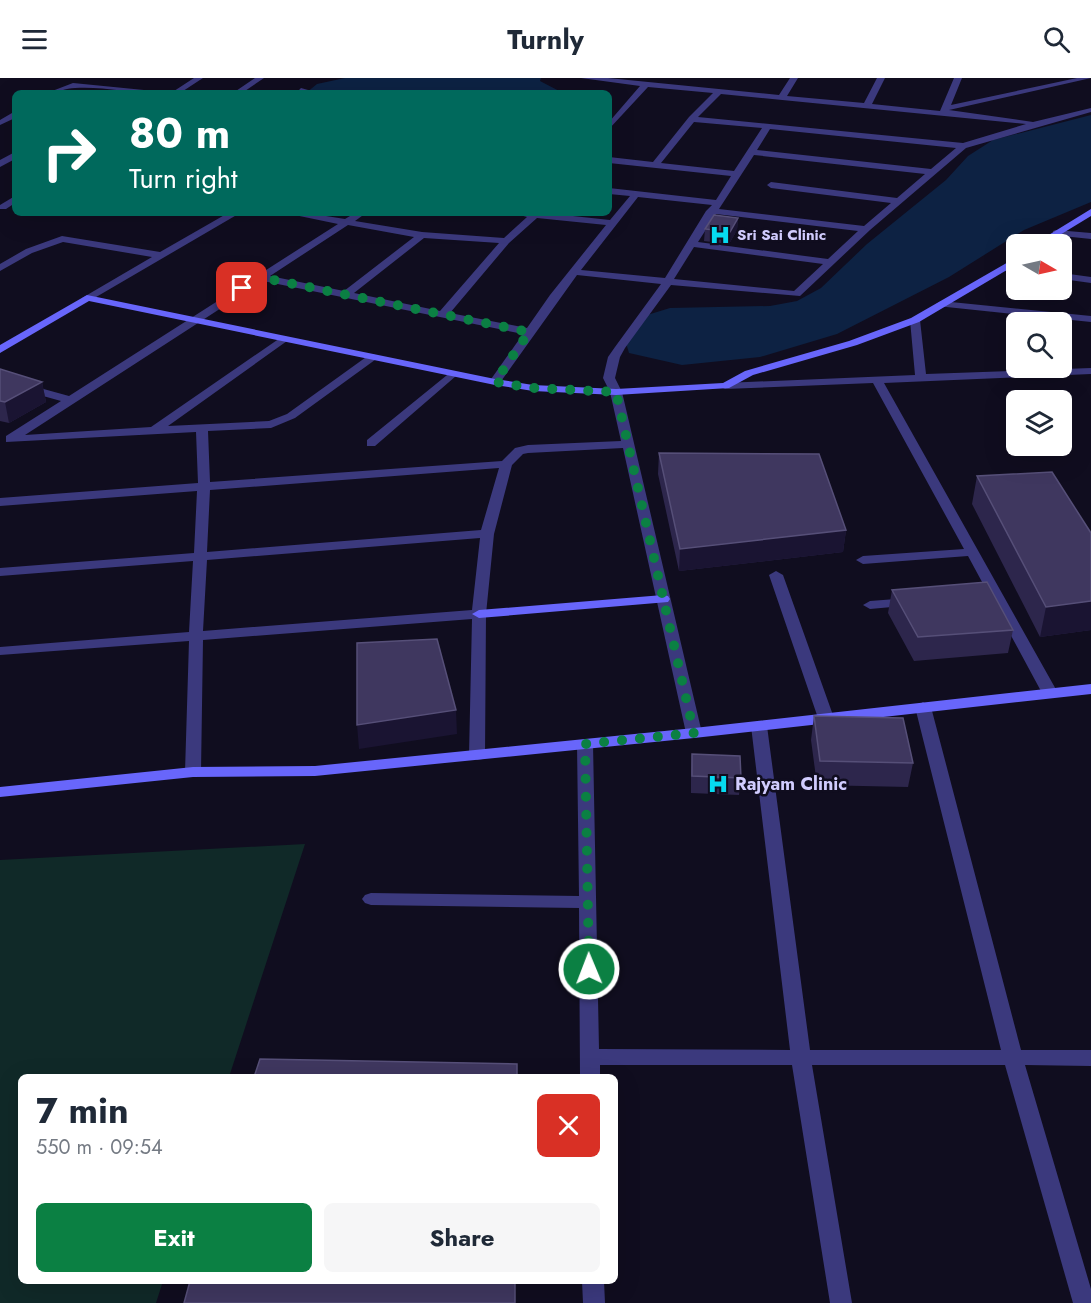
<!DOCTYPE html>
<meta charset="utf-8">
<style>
body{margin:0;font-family:Jost,sans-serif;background:#f6f6f7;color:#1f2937;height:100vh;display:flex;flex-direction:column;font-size:22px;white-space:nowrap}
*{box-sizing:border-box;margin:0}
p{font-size:20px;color:#747a83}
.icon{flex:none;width:33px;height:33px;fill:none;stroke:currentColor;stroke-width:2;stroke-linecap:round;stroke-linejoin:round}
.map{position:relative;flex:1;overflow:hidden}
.panel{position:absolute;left:18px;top:996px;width:600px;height:210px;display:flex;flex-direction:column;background:#fff;border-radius:9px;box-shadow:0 6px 24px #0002}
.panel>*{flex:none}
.banner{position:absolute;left:12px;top:12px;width:600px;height:126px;border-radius:9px;box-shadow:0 6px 24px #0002;background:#00695c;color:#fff;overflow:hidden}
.needle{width:39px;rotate:99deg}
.fabs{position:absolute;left:1006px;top:156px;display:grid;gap:12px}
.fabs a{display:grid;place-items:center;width:66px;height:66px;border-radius:9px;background:#fff;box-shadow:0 6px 24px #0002;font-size:30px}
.pin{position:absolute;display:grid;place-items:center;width:51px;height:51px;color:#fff;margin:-26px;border-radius:12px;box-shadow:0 3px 9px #0006}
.me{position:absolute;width:66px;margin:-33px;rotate:359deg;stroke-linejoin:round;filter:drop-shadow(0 0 4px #0008)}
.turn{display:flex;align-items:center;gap:21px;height:126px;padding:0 18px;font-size:27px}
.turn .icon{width:78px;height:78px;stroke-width:2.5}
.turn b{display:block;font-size:42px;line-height:51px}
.round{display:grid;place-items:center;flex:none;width:63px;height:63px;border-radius:9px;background:#f6f6f7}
.head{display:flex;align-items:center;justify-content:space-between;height:102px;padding:0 18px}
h1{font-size:36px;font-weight:700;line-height:45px}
.cta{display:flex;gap:12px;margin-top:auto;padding:12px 18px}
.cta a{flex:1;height:69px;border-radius:9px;background:#0b8043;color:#fff;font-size:24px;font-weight:700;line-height:69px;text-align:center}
.cta a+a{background:#f6f6f7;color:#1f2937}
header{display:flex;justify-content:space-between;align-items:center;height:78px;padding:0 18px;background:#fff;font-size:27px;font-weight:700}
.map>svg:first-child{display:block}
</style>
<header><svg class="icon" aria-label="menu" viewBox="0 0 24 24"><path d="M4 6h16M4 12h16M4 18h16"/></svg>Turnly<svg class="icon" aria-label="search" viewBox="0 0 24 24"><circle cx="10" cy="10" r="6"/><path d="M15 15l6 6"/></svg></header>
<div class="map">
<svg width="1091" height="1225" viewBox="0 0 1091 1225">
<rect width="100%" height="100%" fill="#100d1f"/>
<!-- green -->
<path fill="#102928" d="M305,766l-76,233h-208v204h142l-7,22h-156v-443z"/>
<!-- water -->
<path fill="#0d2243" d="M345,0h196l-1,3 23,12h-257l11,-9z
M1091,37v87l-67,28 -75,47 -112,57 -77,23 -78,8 -53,-12 -3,-10 18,-27 26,-8 100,-2 27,-5 24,-13 46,-44 79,-64 22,-24 25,-16z"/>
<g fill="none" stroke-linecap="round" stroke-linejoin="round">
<!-- street -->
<path fill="#3b397d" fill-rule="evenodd" d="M194,0h9l-23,15h-9z
M255,0h9l-22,15h-9z
M581,0h27l171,17 11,-17h8l-11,18 77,7 13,-25h8l-13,26 68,7 14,-33h8l-11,27 126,-27h14l-142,32 84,12 58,-14v4l-125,36 -96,82 -70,66 -129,-11 -46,63 -5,9 -5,21 7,14 80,341 -3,3 -5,2 -8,-5 -63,-285 -95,5 -5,1 -11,11 -18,69 -8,80 -1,141 -2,4 -6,1 -8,-5 3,-136 -269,21 -2,132 -8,5 -8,-5 4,-131 -189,14v-8l189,-15 4,-71 -193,15v-8l194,-15 3,-62 -197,15v-8l198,-15 -2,-51 -190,10v-6l55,-35 -61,-17v-7l69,19 269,-172 -53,-11h22l38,6 10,-6h11l-11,8 67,11 82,6 23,-21 -14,-4h32l65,7 20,-24 -21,-2v-6l107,12 15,-24 -122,-13v-6l44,5 36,-45 24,-24 -65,-6 -39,42v-7l31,-36zM721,16l305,30 -63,19 -265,-26zM694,44l68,6 -28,43 -73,-8zM770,51l186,19 -25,21 -174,-19zM754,77l171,19 -28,24 -126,-16 -4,3 4,3 120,15 -27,23 -145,-17zM638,119l74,8 -6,6 -41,67 -84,-8zM716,136l142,17 -30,28 -130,-17zM537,140l69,7 -56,70 -23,33 -77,-15 59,-70zM348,147l66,12 -70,54 -74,-15zM424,160l75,5 -59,68 -86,-18zM694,169l129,17 -29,27 -120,-12zM577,197l84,9 -46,63 -7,10 -5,21 7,14 11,49 -93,4 -13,3 -13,13 -292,21 -2,-51 63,-3 24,-10 84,-61 -6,-3 -4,1 -82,59 -18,7 -101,5 119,-85v-4l-4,-1 -132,91 -126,8 238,-154 260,53 -34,48 2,2h8zM499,390l-18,62 -274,22 3,-62zM480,460l-8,72 -269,21 4,-71z
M73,5l81,8 4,2c-27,0 -58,-7 -83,-5 -9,0 -18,5 -28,5z
M301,10l7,2 -3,3h-9z
M12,35h3v5l-15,7v-5z
M15,74v7l-15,8v-7z
M15,118v7l-9,6h-6v-4z
M228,135h12l-149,87 -9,-2 70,-41 -89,-15 -31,11 -32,18v-7l26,-15 36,-13 98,16z
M1056,152l35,3v6l-38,-4v-4z
M1005,187l12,2v6l-16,-3 -1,-2z
M1062,195l29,4v6l-29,-4z
M941,223l150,15v6l-154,-16 -1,-2z
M915,239l5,3 6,54 165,-6v6l-207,9 174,310 -3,3h-10l-3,-3 -74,-137 -105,8 -7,-4 7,-4 101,-7 -91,-166 -148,6 -6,-3 6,-3 190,-8 -5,-55z
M452,293l4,1v4l-81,70h-8v-6z
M776,493l7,4 51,143 -3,3h-10l-3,-3 -49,-143z
M909,520l5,1 2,3 -2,3 -44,4 -7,-4 7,-4z
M923,624l8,5 90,343h70v16l-66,-1 66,224v14h-18l-68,-238h-193l40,238h-22l-38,-238h-192v12h-20l-1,-169 -208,-3 -6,-2 -3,-4 3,-4 6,-2 208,3 -2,-152 2,-3h12l2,3 6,305 191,1 -39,-324 8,-5 8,5 43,324h191l-86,-343z
M582,1203h22l1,22h-22z"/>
<!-- secondary -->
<path fill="#6866fb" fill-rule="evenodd" d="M1091,131v7l-46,28h-11z
M1017,179v7l-98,58 -62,23 -104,30 -24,13 -113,7 -83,-4 -38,-6 -406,-84 -89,52v-8l87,-50 408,84 38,6 83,4 107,-6 22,-12 104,-30 62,-23z
M663,517l5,1 2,3 -2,3 -189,16 -7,-4 7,-4z
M1091,606v10l-397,44 -379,38 -122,1 -193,20v-10l193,-20 122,-1 379,-38z"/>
</g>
<!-- wall -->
<path fill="#2d264c" d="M738,140l-1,12 -8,14 -25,-3 1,-12z
M0,291l42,13 4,20 -37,21 -9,-2z
M659,375l187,77 -3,22 -164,19 -21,-97z
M977,398l114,57v97l-51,7 -68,-133z
M892,512l121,40 -5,23 -94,8 -26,-48z
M814,638l99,47 -5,24 -91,-2 -6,-45z
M692,676l49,24 -2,17 -48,-2v-23z"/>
<!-- shaded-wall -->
<path fill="#1a1432" d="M738,140l-1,12 -8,14 1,-12z
M42,304l4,20 -37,21 -4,-21z
M846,452l-3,22 -164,19 1,-22z
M1091,523v29l-51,7 6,-30z
M456,632l1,24 -98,15 -2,-24z"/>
<!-- building -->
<path fill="#3f375f" stroke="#564f78" stroke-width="1.5" d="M714,137l24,3 -8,14 -25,-3z
M0,291l42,13 -37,20 -5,-1z
M659,375l160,1 27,76 -166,19z
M1052,394l39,61v68l-45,6 -69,-131z
M987,504l26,48 -95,7 -26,-47z
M437,561l19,71 -99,15v-82z
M814,638l89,2 10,45 -93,-2z
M692,676l48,2 1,22 -49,-2z
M260,981l257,5v13h-263z
M190,1203h325v22h-331z"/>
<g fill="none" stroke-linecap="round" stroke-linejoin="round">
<!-- route -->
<path stroke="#0b8043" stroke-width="10" stroke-dasharray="0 18" d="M242,210l17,-11 270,55 -34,50 38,6 83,4 78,341 -109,11 4,225"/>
</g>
<!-- icons -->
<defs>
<g id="hospital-bare" transform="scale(1.62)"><path d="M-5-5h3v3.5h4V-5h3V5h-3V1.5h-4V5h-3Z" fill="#06daf0" stroke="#100d1f" stroke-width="2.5" paint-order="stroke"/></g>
</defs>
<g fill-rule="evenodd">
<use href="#hospital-bare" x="720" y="157"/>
<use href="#hospital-bare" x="718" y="706"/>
</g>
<g text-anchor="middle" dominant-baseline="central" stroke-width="5" stroke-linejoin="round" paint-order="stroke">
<!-- far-poi labels -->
<g font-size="15" font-weight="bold" fill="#d1ccfe" stroke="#100d1f" text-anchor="start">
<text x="737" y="157">Sri Sai Clinic</text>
</g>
<!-- poi labels -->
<g font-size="18" font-weight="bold" fill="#d1ccfe" stroke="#100d1f" text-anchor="start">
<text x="735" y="706">Rajyam Clinic</text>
</g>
</g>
</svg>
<div class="fabs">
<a><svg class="needle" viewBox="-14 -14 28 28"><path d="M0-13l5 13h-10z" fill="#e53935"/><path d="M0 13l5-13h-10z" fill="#747a83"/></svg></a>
<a><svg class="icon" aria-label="search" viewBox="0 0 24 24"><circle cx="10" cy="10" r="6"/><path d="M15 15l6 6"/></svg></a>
<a><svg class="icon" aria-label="layers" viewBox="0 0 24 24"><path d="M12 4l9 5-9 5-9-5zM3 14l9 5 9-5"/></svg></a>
</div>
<div class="pin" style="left:242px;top:210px;background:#d93025"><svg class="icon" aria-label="arrive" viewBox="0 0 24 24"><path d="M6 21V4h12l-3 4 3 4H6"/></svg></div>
<svg class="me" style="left:589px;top:891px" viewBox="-20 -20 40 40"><circle r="17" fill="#0b8043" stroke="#fff" stroke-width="3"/><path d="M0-11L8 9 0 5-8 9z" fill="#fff"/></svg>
<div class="banner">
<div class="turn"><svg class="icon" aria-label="right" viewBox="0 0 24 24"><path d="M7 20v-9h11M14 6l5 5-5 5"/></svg><div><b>80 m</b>Turn right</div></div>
</div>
<section class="panel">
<div class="head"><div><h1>7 min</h1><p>550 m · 09:54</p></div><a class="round" style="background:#d93025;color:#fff"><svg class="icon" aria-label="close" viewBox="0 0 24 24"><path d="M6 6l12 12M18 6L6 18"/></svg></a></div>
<div class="cta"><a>Exit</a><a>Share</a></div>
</section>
</div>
